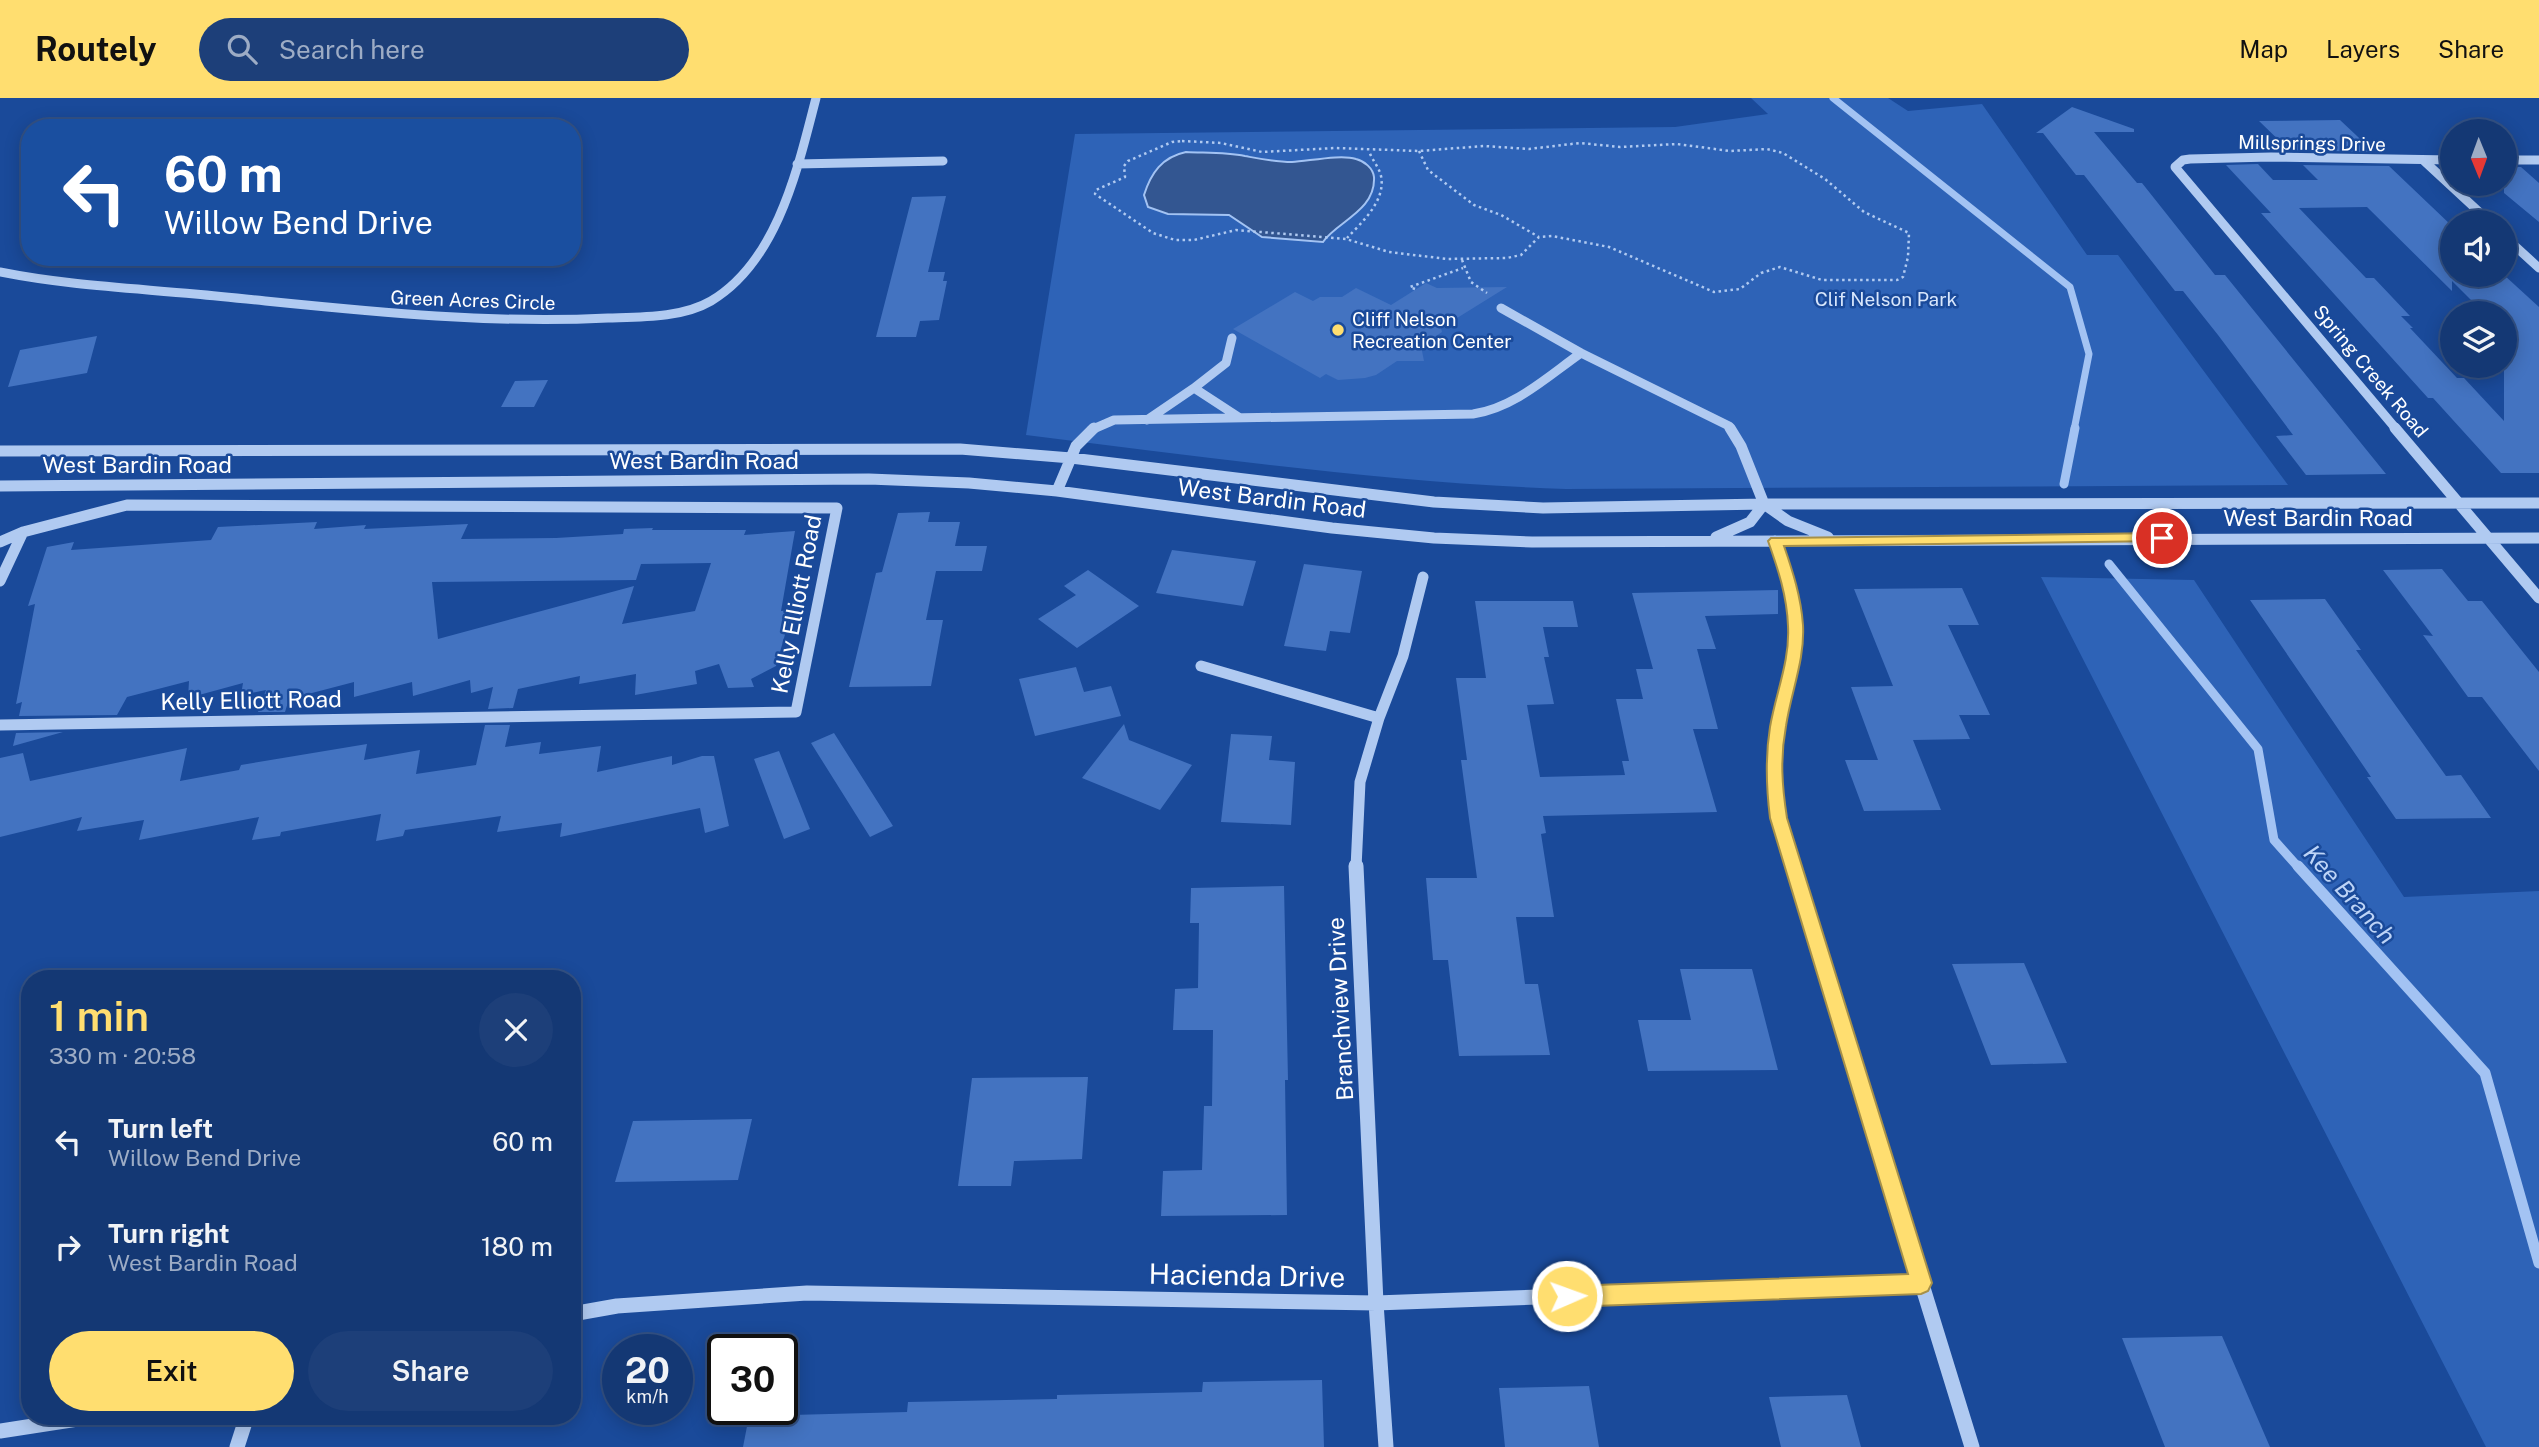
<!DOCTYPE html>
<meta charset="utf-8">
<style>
body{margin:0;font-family:"Public Sans",sans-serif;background:#1d3f79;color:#f1f3f6;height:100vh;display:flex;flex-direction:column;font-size:26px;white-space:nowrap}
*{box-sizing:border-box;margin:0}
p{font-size:23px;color:#9dacc5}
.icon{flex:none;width:38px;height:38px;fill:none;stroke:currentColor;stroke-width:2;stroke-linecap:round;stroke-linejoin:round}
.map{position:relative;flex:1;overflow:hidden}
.panel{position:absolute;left:21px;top:872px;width:560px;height:455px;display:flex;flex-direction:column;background:#143874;border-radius:28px;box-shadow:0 4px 18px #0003,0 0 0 2px #335286}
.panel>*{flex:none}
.banner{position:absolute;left:21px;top:21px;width:560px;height:147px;border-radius:28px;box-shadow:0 4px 18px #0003,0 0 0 2px #335286;background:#1a4fa0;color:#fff;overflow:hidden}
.needle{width:46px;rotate:179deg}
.tools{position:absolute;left:2440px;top:21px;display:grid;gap:14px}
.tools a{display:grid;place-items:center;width:77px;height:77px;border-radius:50%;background:#143874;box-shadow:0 4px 18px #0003,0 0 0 2px #335286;font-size:35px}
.speed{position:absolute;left:602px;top:1236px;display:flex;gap:14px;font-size:35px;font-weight:700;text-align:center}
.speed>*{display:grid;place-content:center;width:91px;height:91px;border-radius:50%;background:#143874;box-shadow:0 4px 18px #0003,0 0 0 2px #335286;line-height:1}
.speed small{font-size:18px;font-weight:400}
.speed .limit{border:4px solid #111;border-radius:10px;background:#fff;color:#111}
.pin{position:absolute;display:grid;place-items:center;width:60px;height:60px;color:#fff;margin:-30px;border:4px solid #fff;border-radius:50%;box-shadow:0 2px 7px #0007}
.me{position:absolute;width:77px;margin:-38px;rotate:88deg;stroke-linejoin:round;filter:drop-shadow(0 0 5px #0008)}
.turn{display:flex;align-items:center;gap:24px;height:147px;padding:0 28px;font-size:32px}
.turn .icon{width:91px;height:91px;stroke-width:2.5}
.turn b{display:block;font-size:49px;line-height:60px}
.round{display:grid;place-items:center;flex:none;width:74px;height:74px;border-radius:37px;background:#1d3f79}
.head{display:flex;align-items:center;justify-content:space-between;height:119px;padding:0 28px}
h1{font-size:42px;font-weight:600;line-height:52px;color:#ffde70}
.primary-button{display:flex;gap:14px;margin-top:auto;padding:14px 28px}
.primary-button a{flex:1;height:80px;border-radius:42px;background:#ffde70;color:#111;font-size:28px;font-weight:600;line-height:80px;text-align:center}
.primary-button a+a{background:#1d3f79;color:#f1f3f6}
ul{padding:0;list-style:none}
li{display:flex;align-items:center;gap:21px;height:105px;padding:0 28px}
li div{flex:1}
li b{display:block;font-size:26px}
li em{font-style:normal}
header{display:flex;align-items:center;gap:42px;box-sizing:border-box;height:98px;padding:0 35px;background:#ffde70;color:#111}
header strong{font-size:33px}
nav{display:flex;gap:38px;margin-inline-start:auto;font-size:24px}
.search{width:490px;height:63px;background:#1d3f79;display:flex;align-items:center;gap:18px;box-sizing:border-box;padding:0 24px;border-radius:38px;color:#9dacc5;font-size:26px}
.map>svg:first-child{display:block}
</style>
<header>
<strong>Routely</strong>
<div class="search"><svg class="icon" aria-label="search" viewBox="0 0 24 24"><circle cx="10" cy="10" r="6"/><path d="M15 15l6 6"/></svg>Search here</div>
<nav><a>Map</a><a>Layers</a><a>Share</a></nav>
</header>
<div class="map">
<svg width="2539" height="1349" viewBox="0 0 2539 1349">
<rect width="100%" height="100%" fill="#1a4a9a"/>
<!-- green -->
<path fill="#2e63b7" d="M1751,0h137l20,13 74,-7 105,151h31l170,230 -722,4c-181,-6 -360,-32 -540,-54l49,-301 600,-7 93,-13z
M2041,479l153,3 210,317 135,-6v556h-53z"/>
<!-- water -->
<path fill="#335691" stroke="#a3c3f3" stroke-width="2" d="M1186,54c19,1 40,0 59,4 16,3 30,6 47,6 17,-1 49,-8 64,-3 8,2 17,9 18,18 2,34 -38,45 -51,65l-61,-5 -33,-22 -61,-1 -20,-7 -4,-12c7,-22 18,-38 42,-43z"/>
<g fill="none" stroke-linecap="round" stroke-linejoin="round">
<!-- stream-far2 -->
<path stroke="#a3c3f3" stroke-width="7" d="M1833,0l237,189 19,67 -15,76"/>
<!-- stream-far1 -->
<path stroke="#a3c3f3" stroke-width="9" d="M2064,386l11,-56
M2109,466l149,185 16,91 25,28"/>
<!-- stream -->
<path stroke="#a3c3f3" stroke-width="11" d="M2298,768l187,207 54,190"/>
</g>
<!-- building -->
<path fill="#4373c1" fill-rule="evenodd" d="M2072,9l62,22v3h-40l43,51h5l73,92h10l161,199 -80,1 -30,-39 17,-1 -75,-100 -35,-44h-8l-91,-116h-8l-33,-42h-7z
M2340,22l34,32 -85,-2 -30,-29z
M2258,66l15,16h45l-15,-15 86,1 63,60v52l52,-1v-2l35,32v166h-38l-68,-75h-5l-167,-185h10l-45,-48zM2367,109l85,84v-10l30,30h22v110l-40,-43h-7l-47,-50h3l-12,-12h9l-36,-38h-8l-67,-70z
M2504,69h17l18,16v39l-35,-29z
M946,98l-18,76h17l-2,9h4l-8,39 -19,1 -4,16h-40l36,-140z
M1426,185l11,5 70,-1 -66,41 1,4 -21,14 3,15h-27l-21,14 -11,3 -27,2 -12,-6 -6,4 -87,-49 62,-37 18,9 7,-4h22l14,-9 35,17z
M97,238l-10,37 -79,14 12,-37z
M548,282l-14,27h-33l14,-26z
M930,414l-2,10h32l-5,24h32l-5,25h-46l-10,49h17l-12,66 -82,1 27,-114 6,-1 16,-59z
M317,424l-3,7 52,-4 -2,4 104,-5 -7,15 95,-1 67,-4 1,-5 29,-1 -1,2h94l-2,5 51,-4 -14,80 11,-1 -16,56 -25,13 3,8 -26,1 -9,-24 -24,7 2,13 -62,11 1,-21 -57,10 1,-8 -62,13 -5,19 -25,1 5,-22 -22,6 -1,-13 -57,16 -1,-14 -58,15v-15l-65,17 -4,13h-27l8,-22 -25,5 2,-12 -55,15 1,-17 -62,16 -10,18 -98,1 3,-14 -6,2 19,-100 -7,2 19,-59 27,-5 -3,8 140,-10 7,-13zM711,465l-16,48 -73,13 12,-38 -196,53 -6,-57 204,-2 5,-16z
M1172,452l84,11 -13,45 -87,-13z
M1304,466l58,7 -12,62 -20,-2 -4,20 -42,-5z
M2442,471l26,32h14l57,71v99l-57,-74h-14l-45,-62 10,1 -50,-66z
M1088,472l51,36 -62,42 -39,-29 38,-24 -12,-9z
M1962,490l17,37h-31l42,90h-31l11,24 -57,1 28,70 -77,1 -19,-51h33l-27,-73 42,-1 -39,-97z
M1778,492v24l-73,2 11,33h-19l21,80h-25l24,83 -174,4 3,17 -5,1 13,83h-38l9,67h13l12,71 -91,1 -11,-96h-15l-7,-82h51l-16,-118h6l-11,-82h30l-11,-77h98l5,26h-35l6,30h-5l10,47 -27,1 13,72 85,-2 -3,-14h7l-13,-62h27l-7,-30h17l-21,-76z
M2325,501l36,51h-5l90,126 15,-1 30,43 -95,1 -29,-42h4l-121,-177z
M1076,569l8,25 27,-6 10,30 -86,20 -16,-57z
M1124,626l5,16 63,25 -32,45 -78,-32z
M485,627h25l-5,22 36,-5 -2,12 62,-8 -4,26 75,-16v9l30,-9h12l15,70 -24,7 -5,-25 -140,29 2,-14 -65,9 4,-16 -96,14 -2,6 -27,5 5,-27 -100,18 -1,4 -28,4 7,-23 -120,23 5,-20 -67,11 5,-14 -82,20v-79l23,-5 7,28 157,-33 -7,33 59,-11 2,-5 126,-21 -3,16 56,-10 -4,24 60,-9z
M63,634l-50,14 3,-13z
M834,635l59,93 -23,11 -59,-94z
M1231,636l41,2 -3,24 26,2 -4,63 -70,-3z
M779,653l31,78 -26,10 -30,-80z
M1284,788l4,194h-3l2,135 -126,1 2,-45 39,-1 2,-64h8l1,-76h-40l2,-41 23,-1 1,-65h-9l1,-35z
M2024,865l43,100 -76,2 -39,-101z
M1680,871h72l26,101 -130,1 -10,-51h53z
M1088,979l-6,82 -68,2 -3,25h-53l14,-108z
M752,1021l-14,61 -123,2 18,-61z
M2222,1238l48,111h-105l-43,-109z
M1322,1282l2,67h-581l6,-31 158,-4 1,-10 149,-3v-4l145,-3 1,-10z
M1589,1288l10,61h-94l-6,-59z
M1847,1297l14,52h-80l-12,-50z"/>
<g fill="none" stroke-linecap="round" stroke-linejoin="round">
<!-- path -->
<path stroke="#b0caf1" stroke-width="2.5" stroke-dasharray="2.5 3.5" stroke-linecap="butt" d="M1182,43l39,2 41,9 73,-4 84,3 65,-5 45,3 51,-6 40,4 57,-3 53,7 37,-2 16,4 42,26 39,33 45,21 -1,24 -5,20 -6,3h-75l-42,-13 -19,6 -21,16 -26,3 -105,-45 -57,-11 -13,1 -18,18 -14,3 -60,1 -58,-7 -43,-13 -110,-9 -42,10h-19l-22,-7 -58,-39 1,-4 29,-13 -1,-11 4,-5 44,-19z
M1419,53l9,19 46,35 27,10 38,22
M1347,140c15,-16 39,-37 34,-62 -2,-9 -9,-16 -12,-25
M1462,162l9,22 16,11
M1415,191l-5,-2 53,-19"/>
<!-- minor-far2 -->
<path stroke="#b0caf1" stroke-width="9" d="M2423,62l67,62
M2504,62h35
M797,66l146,-3
M2504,138l35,32
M0,174c65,13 130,16 195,22 138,13 274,31 413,24 33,-1 74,0 103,-17 67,-40 87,-134 105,-203
M1501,210l80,45
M1194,290l32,-25 6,-25
M1147,322l47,-32 46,30
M1091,332l23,-10 359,-6c41,-6 74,-37 108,-61l148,73 2,4
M2397,332l-222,-263 8,-7 7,-1 81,-2 181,3"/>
<!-- minor-far1 -->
<path stroke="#b0caf1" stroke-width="11" d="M1730,330l11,18 23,58 24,17 40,16
M2395,330l144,170
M0,353l960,-2 111,9 363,44 109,6 221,-4 775,-1
M0,388l869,-7 100,4 88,8 275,37 102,10 98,4 1007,-4
M1057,393l19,-45 18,-18
M1716,439l34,-15 14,-18
M1775,443c9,27 19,55 20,83 1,32 -9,60 -15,90 -11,58 -4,99 13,154
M0,444l23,-10 104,-27 710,3 -41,204 -796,13
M0,483l23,-49
M1201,568l178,52
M1356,770l4,-86 19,-64 24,-62 20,-79"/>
<!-- minor -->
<path stroke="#b0caf1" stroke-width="15" d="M1356,768l20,437 10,144
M1793,768l179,581
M572,1216l45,-8 190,-13 569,10 545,-20
M0,1333l97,-15
M237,1349l10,-31"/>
</g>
<!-- route -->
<path fill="#ffde70" stroke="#a69049" stroke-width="2" d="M2162,435l6,5 -2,3 -382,5c9,26 17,51 19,79 2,35 -12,67 -17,101 -6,32 -4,60 1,92l145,465 -4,8 -7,3 -354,13 -8,-3 -3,-8 3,-7 8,-3 341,-12 -138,-456c-4,-32 -5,-60 0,-91 6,-35 20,-66 18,-101 -1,-30 -10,-57 -20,-85l3,-3z"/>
<!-- markers -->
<circle fill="#ffde70" stroke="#1a4a9a" stroke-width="2.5" cx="1338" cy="232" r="7"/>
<g text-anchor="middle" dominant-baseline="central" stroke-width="5" stroke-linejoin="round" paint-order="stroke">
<!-- far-street labels -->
<g font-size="19" fill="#fff" stroke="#1a4a9a">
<text transform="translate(2312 45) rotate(1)">Millsprings Drive</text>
<text transform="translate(473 202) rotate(2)">Green Acres Circle</text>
<text transform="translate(2371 273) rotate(50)">Spring Creek Road</text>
</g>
<!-- far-park labels -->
<g font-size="19" fill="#d7e6fc" stroke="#1a4a9a">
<text x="1886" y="201">Clif Nelson Park</text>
</g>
<!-- far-poi labels -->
<g font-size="19" fill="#fff" stroke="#1a4a9a" text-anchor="start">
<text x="1352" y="221">Cliff Nelson<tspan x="1352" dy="22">Recreation Center</tspan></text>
</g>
<!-- street labels -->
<g font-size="23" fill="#fff" stroke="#1a4a9a">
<text x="704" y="362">West Bardin Road</text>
<text x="137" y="366">West Bardin Road</text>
<text transform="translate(1272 400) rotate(7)">West Bardin Road</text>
<text x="2318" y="419">West Bardin Road</text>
<text transform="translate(796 506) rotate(-79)">Kelly Elliott Road</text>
<text transform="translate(251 602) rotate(-1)">Kelly Elliott Road</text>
<text transform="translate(1340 911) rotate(-93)">Branchview Drive</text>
</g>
<!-- water labels -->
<g font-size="24" font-style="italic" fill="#bdd4f7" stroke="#1a4a9a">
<text transform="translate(2350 796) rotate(48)">Kee Branch</text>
</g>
<!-- near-street labels -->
<g font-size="28" fill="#fff" stroke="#1a4a9a">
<text transform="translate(1247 1177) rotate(1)">Hacienda Drive</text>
</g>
</g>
</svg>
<div class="tools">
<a><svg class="needle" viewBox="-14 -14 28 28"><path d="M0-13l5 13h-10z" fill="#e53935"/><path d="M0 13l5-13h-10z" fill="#9dacc5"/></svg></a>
<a><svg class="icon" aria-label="sound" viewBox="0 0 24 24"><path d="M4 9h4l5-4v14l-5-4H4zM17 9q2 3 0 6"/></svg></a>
<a><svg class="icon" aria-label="layers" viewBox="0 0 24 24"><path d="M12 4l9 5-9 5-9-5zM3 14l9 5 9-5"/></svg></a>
</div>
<div class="speed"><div>20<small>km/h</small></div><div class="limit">30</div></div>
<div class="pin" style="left:2162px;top:440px;background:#d93025"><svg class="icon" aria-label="arrive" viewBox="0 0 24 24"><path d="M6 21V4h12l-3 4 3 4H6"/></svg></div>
<svg class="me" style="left:1567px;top:1198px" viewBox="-20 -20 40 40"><circle r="17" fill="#ffde70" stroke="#fff" stroke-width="3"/><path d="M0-11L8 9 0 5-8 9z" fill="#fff"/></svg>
<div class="banner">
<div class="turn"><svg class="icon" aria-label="left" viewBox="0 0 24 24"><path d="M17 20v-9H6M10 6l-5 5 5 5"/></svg><div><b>60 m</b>Willow Bend Drive</div></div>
</div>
<section class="panel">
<div class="head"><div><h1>1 min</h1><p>330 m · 20:58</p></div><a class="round"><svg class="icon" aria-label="close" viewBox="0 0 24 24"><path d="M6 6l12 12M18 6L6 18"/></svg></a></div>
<ul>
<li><svg class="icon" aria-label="left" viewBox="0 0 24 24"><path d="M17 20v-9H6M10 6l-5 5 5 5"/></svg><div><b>Turn left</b><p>Willow Bend Drive</p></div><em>60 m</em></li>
<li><svg class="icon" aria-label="right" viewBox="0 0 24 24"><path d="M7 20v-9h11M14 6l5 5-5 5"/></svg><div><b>Turn right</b><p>West Bardin Road</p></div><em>180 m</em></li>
</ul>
<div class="primary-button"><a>Exit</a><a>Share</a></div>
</section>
</div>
